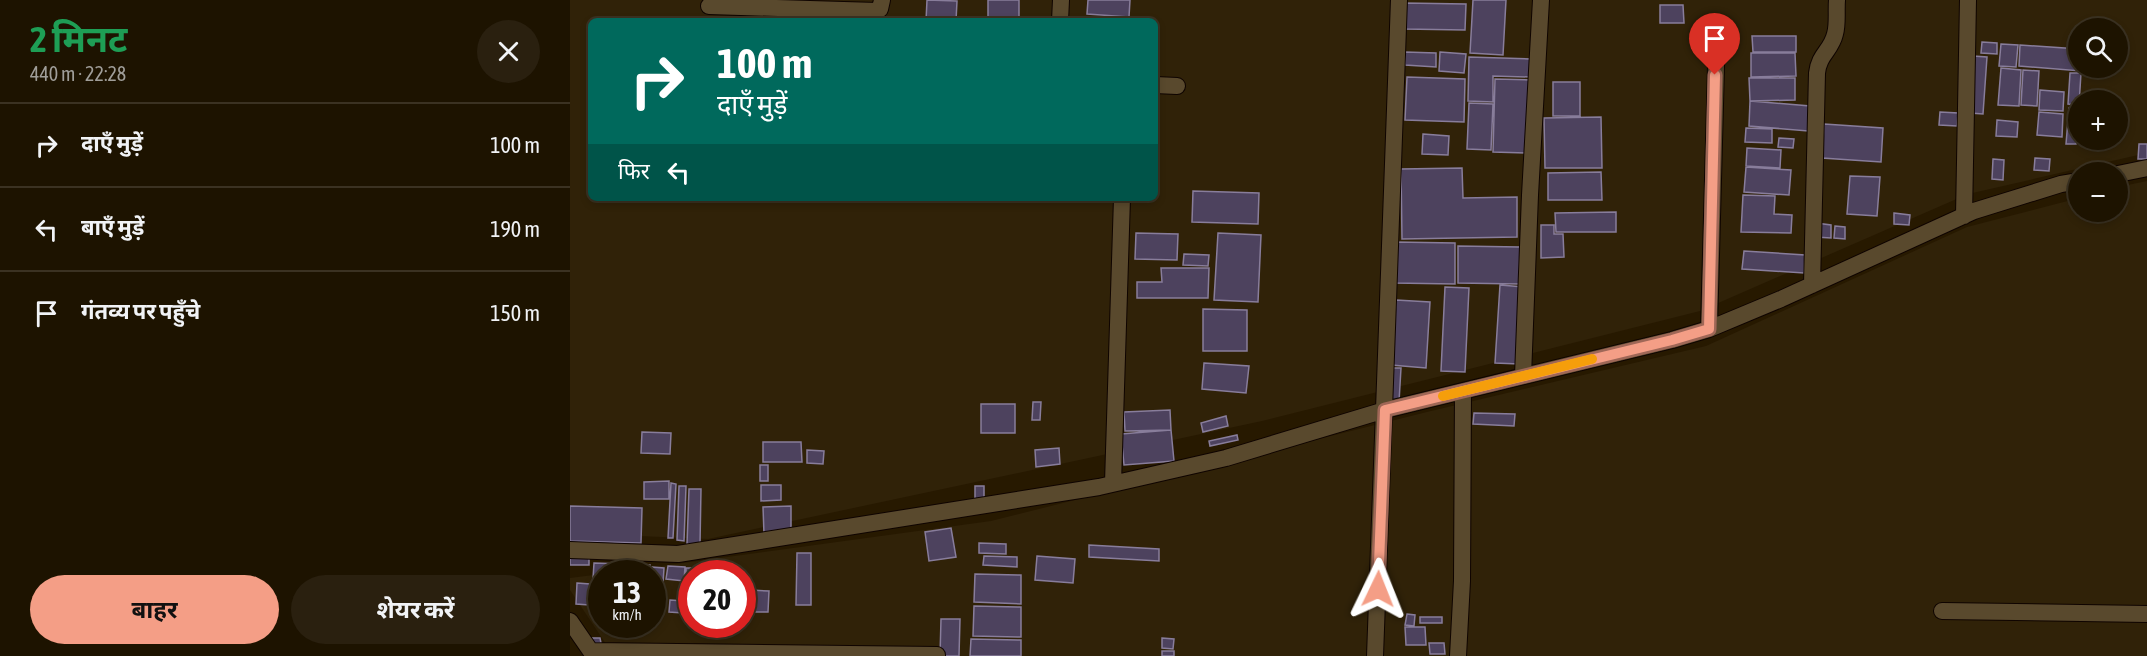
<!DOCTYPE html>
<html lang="hi">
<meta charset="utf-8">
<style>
body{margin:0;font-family:"Asap Condensed","Noto Sans Devanagari",sans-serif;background:#2a200f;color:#f1f3f6;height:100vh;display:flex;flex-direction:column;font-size:22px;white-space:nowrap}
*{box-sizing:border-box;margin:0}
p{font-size:20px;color:#a09e99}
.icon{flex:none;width:33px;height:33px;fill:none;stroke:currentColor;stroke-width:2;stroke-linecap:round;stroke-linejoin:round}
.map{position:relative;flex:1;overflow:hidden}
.drawer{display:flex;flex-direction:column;background:#1d1300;width:570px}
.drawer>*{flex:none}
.banner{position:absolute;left:18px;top:18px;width:570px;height:183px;border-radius:9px;box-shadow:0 3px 9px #0003,0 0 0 2px #3b3222;background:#00695c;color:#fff;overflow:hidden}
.controls{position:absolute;left:1498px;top:18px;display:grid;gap:12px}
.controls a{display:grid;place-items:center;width:60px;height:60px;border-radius:50%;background:#1d1300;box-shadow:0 3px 9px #0003,0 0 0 2px #3b3222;font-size:30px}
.speed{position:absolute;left:18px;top:560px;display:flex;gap:12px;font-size:30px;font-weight:700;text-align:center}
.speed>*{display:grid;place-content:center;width:78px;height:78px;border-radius:50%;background:#1d1300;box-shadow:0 3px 9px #0003,0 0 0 2px #3b3222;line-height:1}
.speed small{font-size:15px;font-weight:400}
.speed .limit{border:9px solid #d22;background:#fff;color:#111}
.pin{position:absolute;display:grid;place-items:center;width:51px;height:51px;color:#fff;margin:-62px -26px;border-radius:50% 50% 50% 0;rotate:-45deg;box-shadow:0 0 6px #0007}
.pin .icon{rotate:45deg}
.me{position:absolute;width:66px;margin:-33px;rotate:2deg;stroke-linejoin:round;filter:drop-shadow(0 0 4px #0008)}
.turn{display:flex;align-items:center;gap:21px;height:126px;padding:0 30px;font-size:27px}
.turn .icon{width:78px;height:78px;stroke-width:2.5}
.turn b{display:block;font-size:42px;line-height:51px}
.then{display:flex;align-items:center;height:57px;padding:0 30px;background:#0003;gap:12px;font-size:22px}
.round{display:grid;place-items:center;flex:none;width:63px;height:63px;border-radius:32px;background:#2a200f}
.headline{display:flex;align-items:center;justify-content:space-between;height:102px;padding:0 30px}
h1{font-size:36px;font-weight:700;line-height:45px;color:#1e9e55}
.button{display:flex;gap:12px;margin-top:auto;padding:12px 30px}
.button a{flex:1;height:69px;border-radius:36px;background:#f49e86;color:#111;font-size:24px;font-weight:700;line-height:69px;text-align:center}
.button a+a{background:#2a200f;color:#f1f3f6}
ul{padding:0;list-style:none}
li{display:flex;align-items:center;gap:18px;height:84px;padding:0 30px;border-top:2px solid #3b3222}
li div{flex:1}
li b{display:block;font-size:22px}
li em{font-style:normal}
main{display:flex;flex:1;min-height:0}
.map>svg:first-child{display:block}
</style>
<main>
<section class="drawer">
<div class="headline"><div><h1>2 मिनट</h1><p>440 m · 22:28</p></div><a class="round"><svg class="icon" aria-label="close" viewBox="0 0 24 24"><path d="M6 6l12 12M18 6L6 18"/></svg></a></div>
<ul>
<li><svg class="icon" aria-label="right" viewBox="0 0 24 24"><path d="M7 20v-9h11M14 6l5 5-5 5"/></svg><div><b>दाएँ मुड़ें</b></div><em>100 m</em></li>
<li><svg class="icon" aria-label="left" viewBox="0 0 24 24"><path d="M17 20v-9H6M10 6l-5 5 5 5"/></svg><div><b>बाएँ मुड़ें</b></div><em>190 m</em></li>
<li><svg class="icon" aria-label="arrive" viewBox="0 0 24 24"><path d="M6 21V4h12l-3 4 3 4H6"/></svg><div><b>गंतव्य पर पहुँचे</b></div><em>150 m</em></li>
</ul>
<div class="button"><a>बाहर</a><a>शेयर करें</a></div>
</section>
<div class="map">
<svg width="1577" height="656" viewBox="0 0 1577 656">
<rect width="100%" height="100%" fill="#271900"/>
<!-- built -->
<path fill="#302208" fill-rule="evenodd" d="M0,0h1577v153l-179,41 -268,117 -438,110 -554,118 -138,-6zM21,21h564v177h-564zM1509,28h39v40h-39zM1509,100h39v40h-39z
M1577,181v475h-1533l-44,-66v-12l31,-4 1,50h50v-51h-42l381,-52 440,-110 275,-65 261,-119 112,-29v14h39v-25zM122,573h50v51h-50z"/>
<!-- building -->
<path fill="#4d425e" stroke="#887d9b" stroke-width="1.5" d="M357,0l30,1 -1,20h-30z
M418,0h31v21h-31z
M518,0h42l-1,17 -42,-3z
M903,0h33l-3,55 -33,-2z
M834,3l62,1 -1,26 -61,-1z
M1090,5h23l1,18h-24z
M1182,36h44v16h-43z
M1412,42l15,1v11l-16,-1z
M1431,44l17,1 -2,22 -17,-1z
M1450,45l59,4v19h2v3l-62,-5z
M835,52l31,1v14l-31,-2z
M870,52l26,2 -2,19 -25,-2z
M1181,53h44l1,23 -45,1z
M1403,56l14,1 -4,57 -13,-1z
M899,57l61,2v18l-37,-1v26l-25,-1z
M1431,68l20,2 -2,36 -21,-1z
M1453,70l16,1 -2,35 -16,-1z
M1500,73h11l-2,32 -11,-1z
M837,77l58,2 -1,43 -59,-2z
M1179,78h46v22l-45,1z
M925,79l37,1 -3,73 -36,-1z
M983,82h27v34h-27z
M1470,90l24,2 -1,19 -24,-1z
M1516,98l18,1v1h-19z
M1180,101l60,5 -2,25 -59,-5z
M899,103l24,1 -2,46 -24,-1z
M1499,108h9l-2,36h-10z
M1370,112l18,1 -1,13 -18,-1z
M1469,112l24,2 -1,23 -25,-2z
M1031,117l1,51h-57l-1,-50z
M1427,120l21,2 -1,15 -21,-1z
M1254,124l59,4 -2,34 -59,-4z
M1176,128l26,1v14l-27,-1z
M853,134l26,2 -1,19 -26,-1z
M1209,138l15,1 -1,9 -15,-1z
M1524,140h8l-1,9 -8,-1z
M1569,144h8v15h-9z
M1177,148l34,2 -1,18 -34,-2z
M1465,158l15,1 -1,12 -15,-1z
M1423,159l11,1 -1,20 -11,-1z
M1176,167l45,3 -2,25 -45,-3z
M892,168l1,30 54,-1v40l-115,2 -1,-70z
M1031,172l1,28h-54v-27z
M1280,176l30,1 -3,39 -30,-2z
M623,191l66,2 -1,31 -66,-2z
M1173,195l32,1 -1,18 18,1 -1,18 -50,-1z
M1046,212v20h-60l-1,-19z
M1324,213l16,2 -1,10 -15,-1z
M1246,223l15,2v13l-16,-1z
M971,225h13v9h9l1,23 -23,1z
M1265,226l10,1v12l-11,-1z
M566,233l42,1 -1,26 -42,-1z
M648,233l43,2 -3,67 -44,-2z
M825,242l60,1v41l-61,-1z
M888,246l62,1 -1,37 -61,-1z
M1174,251l61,4 -1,18 -62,-4z
M614,254l25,1 -1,11 -25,-1z
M591,268h48l-1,30h-71v-16h25z
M930,285l24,2 -5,77 -24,-1z
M875,287l24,1 -4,84 -24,-1z
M826,300l34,2 -4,66 -35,-3z
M633,309l44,1v41h-44z
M634,363l45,3 -3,27 -44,-4z
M823,368h8l-2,34 -9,-1z
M463,402h8l-1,18h-8z
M411,404h34v29h-34z
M600,410l1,20 -46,1 -1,-19z
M904,413l41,1 -1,12 -41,-2z
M656,416l2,10 -25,6 -2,-9z
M601,430l3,31 -50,4 -3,-31z
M72,432l29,1 -1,21 -29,-1z
M667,435l1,5 -28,6 -1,-5z
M193,442h38l1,20h-39z
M489,448l1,16 -24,3 -1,-17z
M237,450l17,1 -1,13 -16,-1z
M190,465h8v16h-8z
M99,481v18h-25v-17z
M101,483l5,1 -3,54h-5z
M191,485h20v15l-20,1z
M109,486h7l-2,55 -7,-1z
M405,486h9v14l-9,-1z
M119,489h12l-1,55h-13z
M0,506l72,2 -1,35 -71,-2z
M221,506v27l-27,1 -1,-27z
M381,528l5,29 -27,4 -4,-29z
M409,543l27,1v10l-27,-1z
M519,545l70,4v12l-70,-4z
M227,553h14v52h-15z
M0,556h19v9h-19z
M414,556l33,1v10l-34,-2z
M467,556l38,3 -2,24 -38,-3z
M24,563l30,1v9h-22v37l-11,-1z
M58,565h22v8h-23z
M98,566l17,1 -1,14 -18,-2z
M82,567l12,1 -1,16h-11z
M116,568h45l-1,5h-38v38h-6z
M405,574l46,1v29l-47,-2z
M7,583l13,1 -1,21 -13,-1z
M180,590l19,1 -1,21h-19z
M100,600l14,1 -1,12 -14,-1z
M404,606l47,1v30l-48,-1z
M837,614l8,1 -1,11 -9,-1z
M850,617h22v6h-22z
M371,619h19l-1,37h-19z
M835,627h20l1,18h-20z
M20,638h10l1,5h-11z
M592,638l12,1 -1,10 -11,-1z
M401,639l50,1v16h-51z
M859,643h15l1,11h-15z
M592,651h12v5h-12z"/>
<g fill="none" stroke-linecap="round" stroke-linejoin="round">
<!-- minor casing -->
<g stroke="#0f0400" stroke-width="18">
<path id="minor" d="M139,6l168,5 3,-2 2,-9
M490,21l1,-21
M585,85l22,1
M1548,174l29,-6
M1394,216l4,-216
M1242,285l5,-212c2,-19 14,-22 18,-39 3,-10 1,-23 2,-34
M1139,329l8,-300
M953,376l7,-181 11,-195
M543,483l9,-285
M0,550l108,4 421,-67 127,-29 159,-48 287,-70 37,-11 72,-30 193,-88 87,-27 18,-3
M1372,611l205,3
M0,621l24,35
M21,651l346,4
M805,656l24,-656
M888,656l4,-75 1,-190"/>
</g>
<!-- minor -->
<use href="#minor" stroke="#59492d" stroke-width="16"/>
</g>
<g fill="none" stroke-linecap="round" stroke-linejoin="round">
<!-- route casing -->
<g stroke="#9f6757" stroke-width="15">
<path id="route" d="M808,589l7,-179 287,-70 37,-11 6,-254"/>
</g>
<!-- route -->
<use href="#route" stroke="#f49e86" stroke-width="10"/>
<!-- slow -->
<path stroke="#f59e0b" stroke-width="10" d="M873,396l149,-37"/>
</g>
</svg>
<div class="controls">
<a><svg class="icon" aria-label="search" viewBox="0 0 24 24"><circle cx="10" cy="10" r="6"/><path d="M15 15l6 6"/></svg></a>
<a>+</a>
<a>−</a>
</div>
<div class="speed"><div>13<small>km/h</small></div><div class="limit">20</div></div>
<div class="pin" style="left:1145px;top:75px;background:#d93025"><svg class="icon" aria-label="arrive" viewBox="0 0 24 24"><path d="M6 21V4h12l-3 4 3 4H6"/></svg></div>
<svg class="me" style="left:808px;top:589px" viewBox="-20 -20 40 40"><path d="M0-17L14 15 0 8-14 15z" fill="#f49e86" stroke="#fff" stroke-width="4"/></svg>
<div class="banner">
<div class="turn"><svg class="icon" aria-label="right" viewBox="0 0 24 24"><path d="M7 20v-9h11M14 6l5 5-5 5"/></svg><div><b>100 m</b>दाएँ मुड़ें</div></div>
<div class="then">फिर<svg class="icon" aria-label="left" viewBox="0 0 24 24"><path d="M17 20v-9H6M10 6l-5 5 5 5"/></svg></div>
</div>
</div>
</main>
